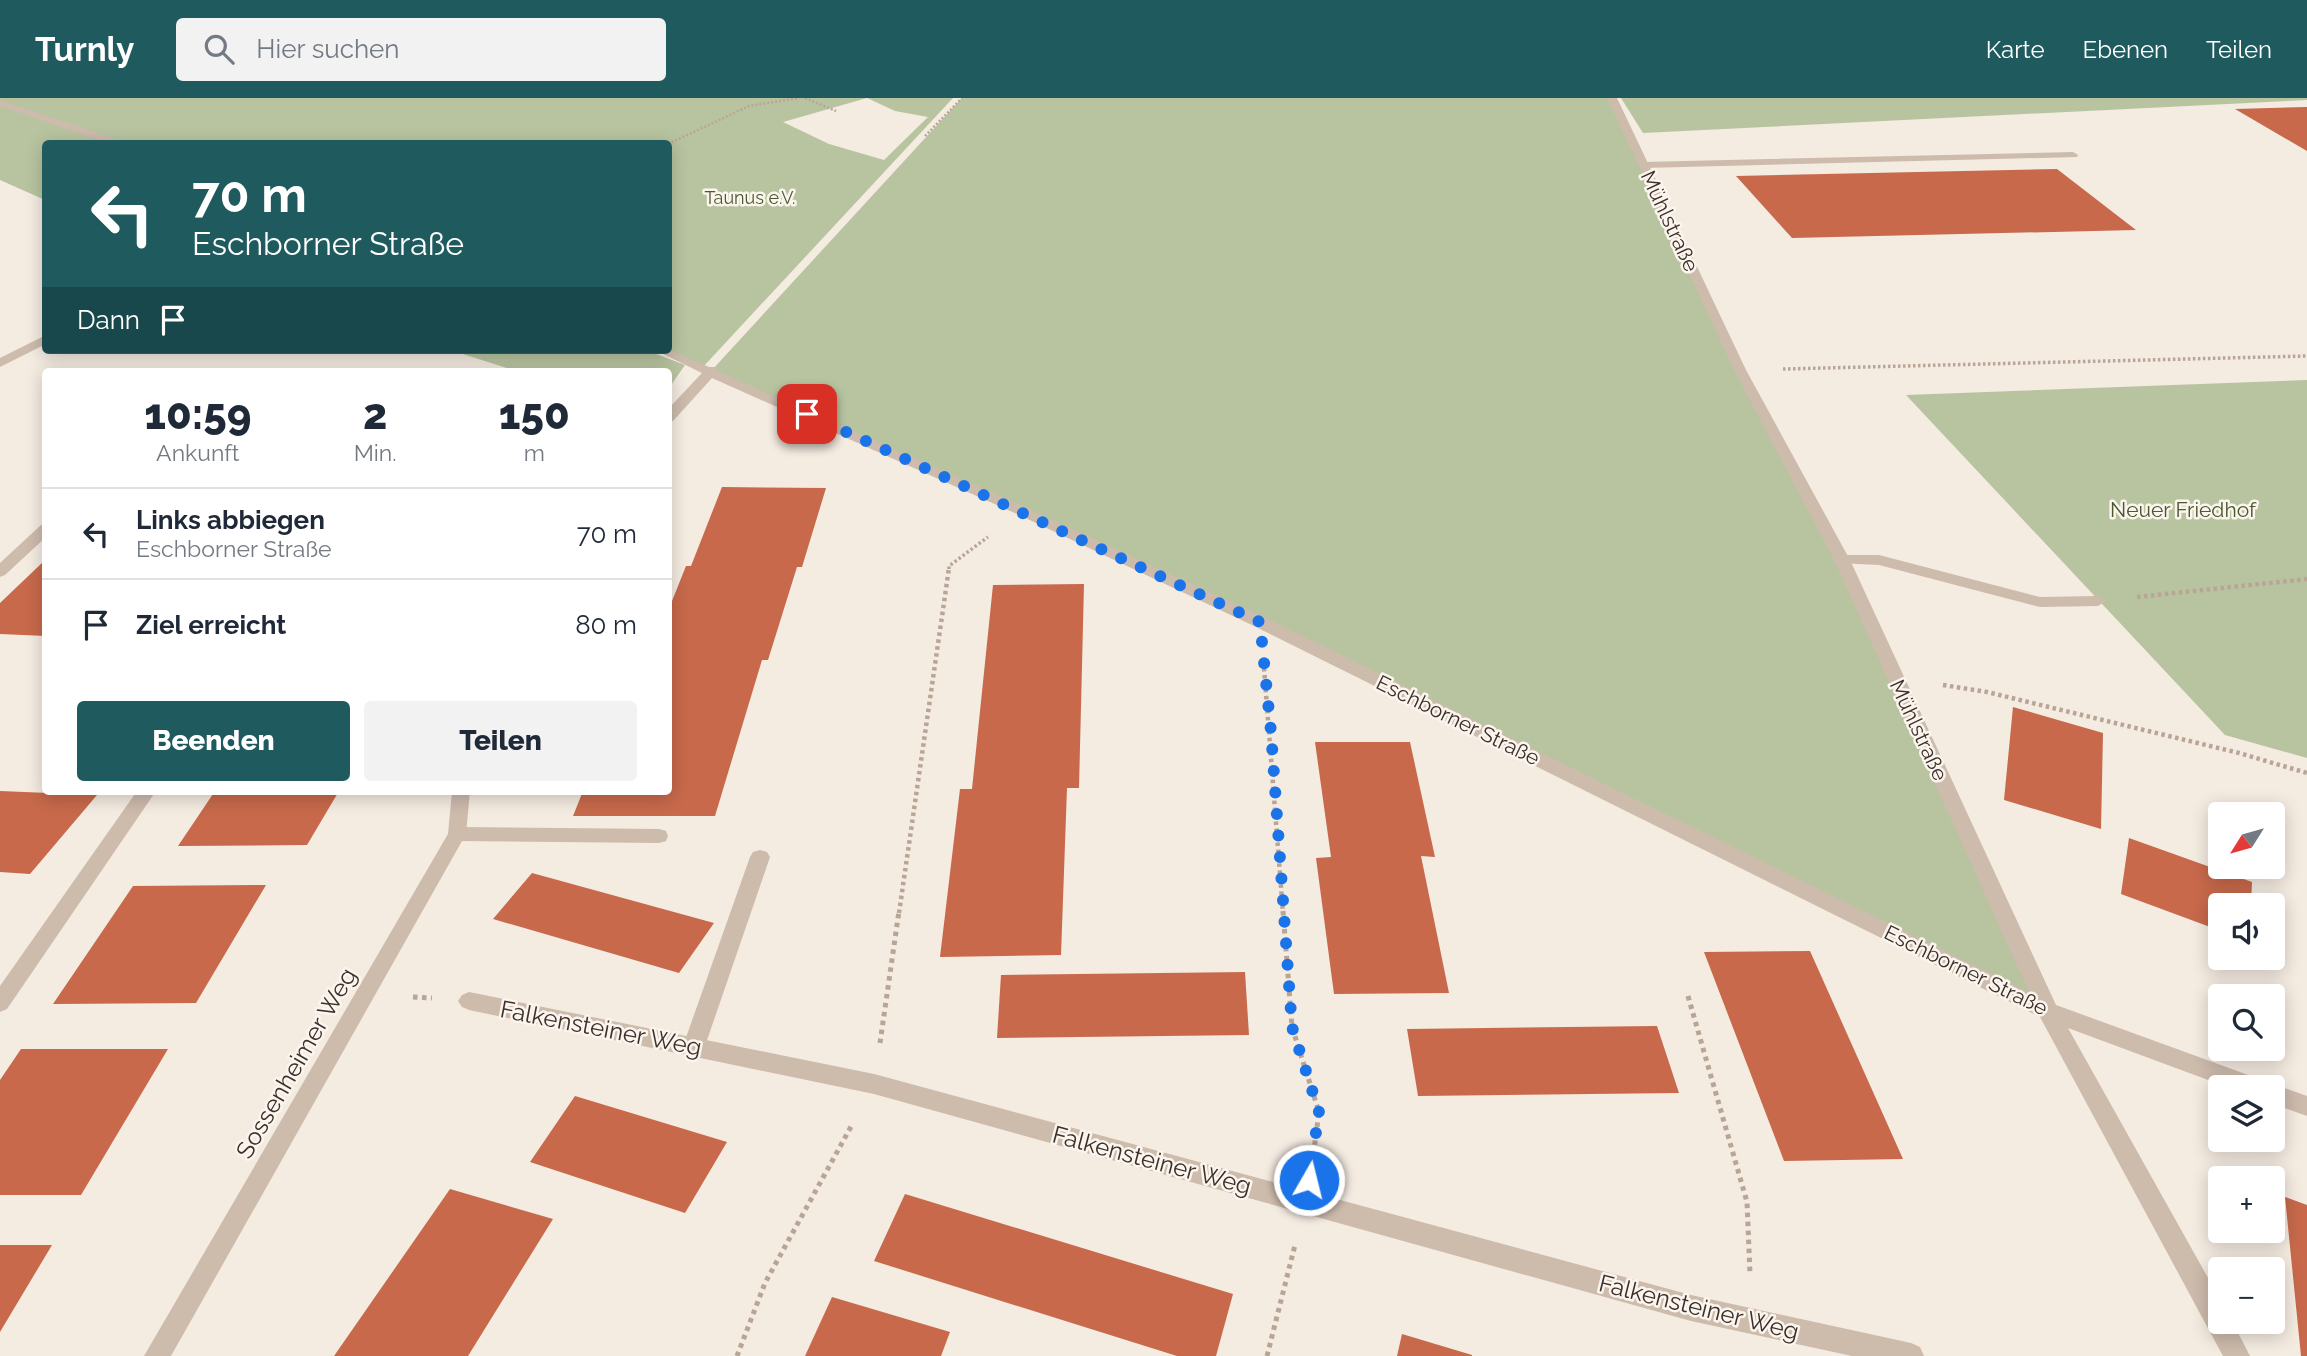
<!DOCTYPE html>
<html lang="de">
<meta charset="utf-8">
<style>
body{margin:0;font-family:Raleway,sans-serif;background:#f2f2f3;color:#1f2937;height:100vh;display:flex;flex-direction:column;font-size:26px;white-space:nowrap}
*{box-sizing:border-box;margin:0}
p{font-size:23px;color:#747a83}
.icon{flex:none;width:38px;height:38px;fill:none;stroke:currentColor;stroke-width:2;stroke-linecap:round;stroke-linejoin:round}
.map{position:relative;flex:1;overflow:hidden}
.details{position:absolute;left:42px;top:270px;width:630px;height:427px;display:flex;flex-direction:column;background:#fff;border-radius:7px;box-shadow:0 4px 18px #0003}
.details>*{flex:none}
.top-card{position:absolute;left:42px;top:42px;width:630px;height:214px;border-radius:7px;box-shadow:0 4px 18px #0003;background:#1f5a5e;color:#fff;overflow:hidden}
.needle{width:46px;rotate:233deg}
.buttons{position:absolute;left:2208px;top:704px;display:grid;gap:14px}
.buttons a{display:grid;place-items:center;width:77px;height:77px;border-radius:7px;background:#fff;box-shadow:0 4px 18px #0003;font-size:35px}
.pin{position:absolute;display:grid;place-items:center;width:60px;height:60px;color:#fff;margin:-30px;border-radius:14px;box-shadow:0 4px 10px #0006}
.me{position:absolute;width:77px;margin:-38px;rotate:8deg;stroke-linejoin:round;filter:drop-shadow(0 0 5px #0008)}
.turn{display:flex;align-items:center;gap:24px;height:147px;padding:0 35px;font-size:32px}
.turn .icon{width:91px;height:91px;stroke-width:2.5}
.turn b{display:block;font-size:49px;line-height:60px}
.then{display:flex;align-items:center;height:66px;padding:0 35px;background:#0003;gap:14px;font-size:26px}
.eta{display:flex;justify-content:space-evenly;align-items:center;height:119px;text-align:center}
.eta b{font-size:42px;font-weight:800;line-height:49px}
.primary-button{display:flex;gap:14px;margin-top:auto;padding:14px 35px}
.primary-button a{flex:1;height:80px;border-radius:7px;background:#1f5a5e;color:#fff;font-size:28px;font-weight:800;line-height:80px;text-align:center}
.primary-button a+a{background:#f2f2f3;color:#1f2937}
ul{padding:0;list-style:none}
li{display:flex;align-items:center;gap:21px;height:91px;padding:0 35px;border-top:2px solid #e0e1e3}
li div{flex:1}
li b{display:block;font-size:26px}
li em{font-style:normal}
header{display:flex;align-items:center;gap:42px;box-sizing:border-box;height:98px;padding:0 35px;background:#1f5a5e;color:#fff}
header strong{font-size:33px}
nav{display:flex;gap:38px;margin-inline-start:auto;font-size:24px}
.search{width:490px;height:63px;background:#f2f2f3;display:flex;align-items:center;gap:18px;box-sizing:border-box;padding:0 24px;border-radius:7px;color:#747a83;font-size:26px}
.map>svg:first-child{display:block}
</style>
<header>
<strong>Turnly</strong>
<div class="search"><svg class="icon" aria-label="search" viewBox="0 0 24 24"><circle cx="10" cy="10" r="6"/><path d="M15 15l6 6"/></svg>Hier suchen</div>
<nav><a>Karte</a><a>Ebenen</a><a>Teilen</a></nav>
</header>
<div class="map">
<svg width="2307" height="1258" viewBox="0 0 2307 1258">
<rect width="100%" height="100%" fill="#f4ebe1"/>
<!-- green -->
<path fill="#b8c4a0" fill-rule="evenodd" d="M0,0h953l-250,269 -35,-17v-206h-622l-1,56 -45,-20zM867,0l28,13 33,6 -44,43 -55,-16 -46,-22z
M962,0h650l128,272 102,190 206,451 -788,-389 -548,-252z
M1621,0h686v2l-664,33z
M450,252h196l39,15 -16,23 -1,-17h-152z
M2307,282v378l-82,-23 -319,-340z"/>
<!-- building -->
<path fill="#c8694b" d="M2307,9v44l-72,-42z
M2057,71l79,61 -344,8 -56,-62z
M722,389l104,1 -24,79h-5l-29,93h-6l-47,156h-142l10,-25h85v-180l18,-45h5z
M43,464h3v74l-46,-2v-31z
M1084,486l-5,204h-12l-6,167 -121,2 20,-168h12l21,-204z
M2013,609l90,26 -2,96 -97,-29z
M1315,644h95l25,115 -14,-1 28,137 -115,1 -18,-136 15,-1z
M0,693l97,4 -67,79 -30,-2z
M215,693h124l-32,54 -129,1z
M2129,740l123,44 -1,23h-30v26l-100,-37z
M532,775l182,50 -35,50 -186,-54z
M266,787l-70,118 -143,1 80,-118z
M1810,853l93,208 -119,2 -80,-209z
M1245,874l4,63 -252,3 4,-63z
M1657,928l22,67 -261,3 -11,-67z
M21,951h147l-87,146h-81v-115z
M575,998l152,46 -42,71 -155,-51z
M450,1091l103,30 -85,137h-134z
M905,1096l328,100 -17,62h-39l-303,-95z
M2285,1099l22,8v151h-6z
M0,1147h52l-52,87z
M832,1199l118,35 -9,24h-136z
M1402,1236l70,21v1h-75z"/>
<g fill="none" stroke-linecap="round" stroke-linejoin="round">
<!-- path-far3 -->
<path stroke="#b9a596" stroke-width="2.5" stroke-dasharray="2 2" stroke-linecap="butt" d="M805,0l31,13
M925,38l37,-38
M668,46l81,-38 50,-8"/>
<!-- path-far2 -->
<path stroke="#b9a596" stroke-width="3.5" stroke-dasharray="2.5 2.5" stroke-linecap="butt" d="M1783,271l524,-13
M949,471v-3l39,-29"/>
<!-- path-far1 -->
<path stroke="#b9a596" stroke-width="4.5" stroke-dasharray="3.5 3.5" stroke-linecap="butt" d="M2137,499l170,-18
M1264,570l19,245
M1943,587l44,7 252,61 68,20
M899,815l50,-345"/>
<!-- path -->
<path stroke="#b9a596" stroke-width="5" stroke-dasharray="4.5 4.5" stroke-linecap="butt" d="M1283,813l9,116 27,85 -6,45
M1688,898l59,206 3,72
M413,899l19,1
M880,945l19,-132
M737,1258l28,-73 88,-160
M1267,1258l28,-111"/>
<!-- service -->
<path fill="#cdbbac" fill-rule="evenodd" d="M2073,54l5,3 -1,2 -434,11 -5,-3 5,-3z
M46,237v9l-46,23v-9z
M1842,457h37l161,42 58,-1 8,5 -8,5 -58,1 -161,-42 -42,-2 -3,-3z
M457,729l202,2 7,2 2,5 -2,5 -7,2 -202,-2 -7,-2 -2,-5 2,-5z
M760,752l7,2 3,5 -65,189 -3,7 -8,2 -8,-2 -3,-7 67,-189 3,-5z"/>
<!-- minor -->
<path fill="#cdbbac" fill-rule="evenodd" d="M1607,0h10l129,272 104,190 206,445 206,75 3,7h-38l-159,-59 153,273v20h11l18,35h-27l-183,-339 -786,-391 -237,-112 -305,-136 -39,43 -5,1v-13l34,-36 -47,-23 13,-1 41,18h8l1,4 309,137 239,110 763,374 -195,-432 -100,-190z
M0,2l124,42 2,2h-16l-110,-38z
M46,426v13l-41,38 -5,2v-14l41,-38z
M137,693h19l-149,218 -7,3v-26z
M452,693h18l-4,43 -295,522h-27l304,-522z
M469,894l405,82 817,221 220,48 9,4 4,9h-72l-161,-35 -817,-227 -405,-84 -7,-3 -4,-6 4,-6z
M2273,986l34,12v20l-34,-12v-17h-7z"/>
</g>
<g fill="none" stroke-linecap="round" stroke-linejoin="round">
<!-- route -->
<path stroke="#1a73e8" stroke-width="12" stroke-dasharray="0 21.6" d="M807,316l453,208 11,110 21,295 27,85 -10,68"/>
</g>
<g text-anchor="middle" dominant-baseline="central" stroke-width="5" stroke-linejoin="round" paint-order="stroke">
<!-- far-park labels -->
<g font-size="18" fill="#4a5a2e" stroke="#fbf5ee">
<text x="750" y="99">Taunus e.V.</text>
</g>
<!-- street labels -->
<g font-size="21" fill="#3b302b" stroke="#fbf5ee">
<text transform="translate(1670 123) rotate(65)">Mühlstraße</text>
<text transform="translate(1458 622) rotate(26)">Eschborner Straße</text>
<text transform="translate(1919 632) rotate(65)">Mühlstraße</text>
<text transform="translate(1966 872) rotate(26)">Eschborner Straße</text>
</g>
<!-- park labels -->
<g font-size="21" fill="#4a5a2e" stroke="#fbf5ee">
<text x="2183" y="411">Neuer Friedhof</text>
</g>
<!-- near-street labels -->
<g font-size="24" fill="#3b302b" stroke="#fbf5ee">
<text transform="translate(601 930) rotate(11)">Falkensteiner Weg</text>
<text transform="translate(296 965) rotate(-60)">Sossenheimer Weg</text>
<text transform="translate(1152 1062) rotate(15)">Falkensteiner Weg</text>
<text transform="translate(1699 1209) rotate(14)">Falkensteiner Weg</text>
</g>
</g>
</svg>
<div class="buttons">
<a><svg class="needle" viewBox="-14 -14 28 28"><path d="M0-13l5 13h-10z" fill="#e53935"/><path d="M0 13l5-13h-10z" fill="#747a83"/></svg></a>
<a><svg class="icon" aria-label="sound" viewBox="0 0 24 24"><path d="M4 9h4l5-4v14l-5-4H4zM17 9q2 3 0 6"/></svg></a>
<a><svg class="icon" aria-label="search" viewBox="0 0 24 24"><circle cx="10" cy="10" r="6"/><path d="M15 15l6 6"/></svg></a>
<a><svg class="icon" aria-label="layers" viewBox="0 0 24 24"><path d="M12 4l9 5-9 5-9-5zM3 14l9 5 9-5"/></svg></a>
<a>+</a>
<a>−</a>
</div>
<div class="pin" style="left:807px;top:316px;background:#d93025"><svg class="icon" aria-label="arrive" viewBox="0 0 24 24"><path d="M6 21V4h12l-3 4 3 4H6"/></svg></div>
<svg class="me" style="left:1309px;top:1082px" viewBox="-20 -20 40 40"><circle r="17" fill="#1a73e8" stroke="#fff" stroke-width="3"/><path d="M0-11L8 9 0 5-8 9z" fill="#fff"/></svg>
<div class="top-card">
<div class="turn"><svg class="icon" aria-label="left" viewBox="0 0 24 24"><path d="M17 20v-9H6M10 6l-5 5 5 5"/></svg><div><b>70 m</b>Eschborner Straße</div></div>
<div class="then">Dann<svg class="icon" aria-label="arrive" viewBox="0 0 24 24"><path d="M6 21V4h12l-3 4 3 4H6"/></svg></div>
</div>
<section class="details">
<div class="eta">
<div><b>10:59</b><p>Ankunft</p></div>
<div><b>2</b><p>Min.</p></div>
<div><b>150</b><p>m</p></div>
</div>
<ul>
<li><svg class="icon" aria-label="left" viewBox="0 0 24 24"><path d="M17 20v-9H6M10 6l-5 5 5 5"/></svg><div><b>Links abbiegen</b><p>Eschborner Straße</p></div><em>70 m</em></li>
<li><svg class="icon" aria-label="arrive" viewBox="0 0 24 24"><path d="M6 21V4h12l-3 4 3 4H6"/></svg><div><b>Ziel erreicht</b></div><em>80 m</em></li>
</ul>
<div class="primary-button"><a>Beenden</a><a>Teilen</a></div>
</section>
</div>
